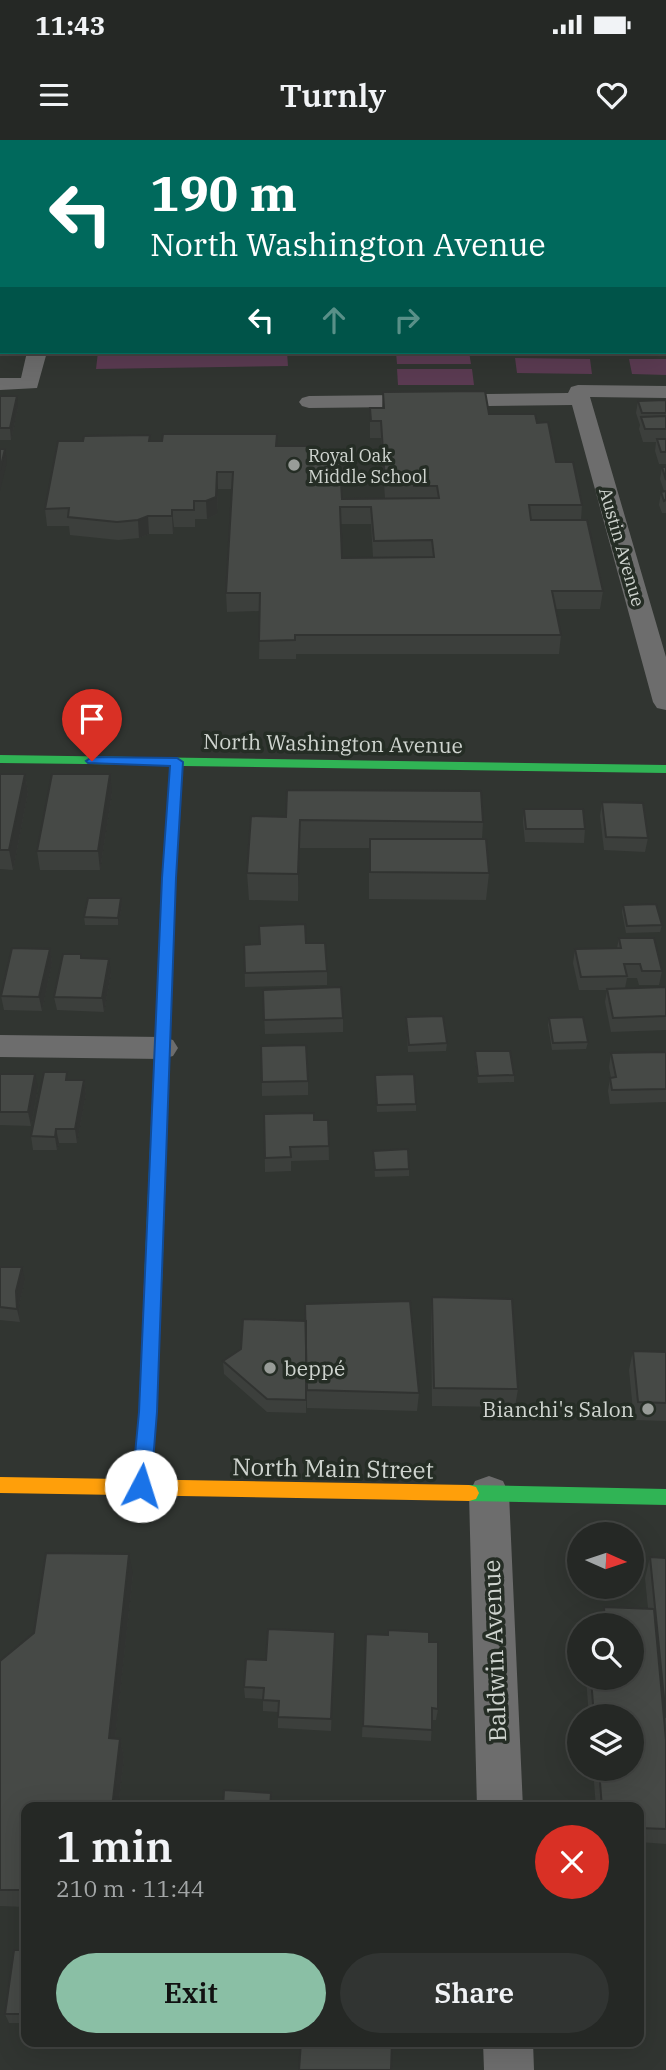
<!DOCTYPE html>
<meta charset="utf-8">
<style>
body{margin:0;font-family:"IBM Plex Serif",serif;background:#313432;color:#f1f3f6;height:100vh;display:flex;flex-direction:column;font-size:26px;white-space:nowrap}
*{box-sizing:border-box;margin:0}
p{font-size:23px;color:#a3a6a7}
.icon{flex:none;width:38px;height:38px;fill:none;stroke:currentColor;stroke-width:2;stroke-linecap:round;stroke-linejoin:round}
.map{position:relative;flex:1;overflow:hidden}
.drawer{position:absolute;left:21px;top:1662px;width:623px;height:245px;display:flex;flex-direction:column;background:#252825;border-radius:14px;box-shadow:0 7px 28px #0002,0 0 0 2px #424442}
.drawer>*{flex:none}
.guide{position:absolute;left:0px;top:0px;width:667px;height:214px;box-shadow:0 7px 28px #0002,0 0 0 2px #424442;background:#00695c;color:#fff;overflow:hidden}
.needle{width:46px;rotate:93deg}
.fabs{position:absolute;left:567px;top:1382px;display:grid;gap:14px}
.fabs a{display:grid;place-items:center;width:77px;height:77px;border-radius:50%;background:#252825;box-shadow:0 7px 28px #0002,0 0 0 2px #424442;font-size:35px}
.pin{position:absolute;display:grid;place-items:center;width:60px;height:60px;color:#fff;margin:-72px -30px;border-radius:50% 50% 50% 0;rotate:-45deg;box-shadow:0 0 7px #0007}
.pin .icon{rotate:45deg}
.me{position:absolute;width:77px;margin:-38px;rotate:5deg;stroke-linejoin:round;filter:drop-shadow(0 0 5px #0008)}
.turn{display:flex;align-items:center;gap:24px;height:147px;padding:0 35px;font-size:32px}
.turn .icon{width:91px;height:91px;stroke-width:2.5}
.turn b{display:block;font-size:49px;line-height:60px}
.lanes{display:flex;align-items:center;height:66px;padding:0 35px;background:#0003;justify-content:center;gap:35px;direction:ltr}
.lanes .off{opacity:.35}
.round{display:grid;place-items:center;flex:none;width:74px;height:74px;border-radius:37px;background:#313432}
.summary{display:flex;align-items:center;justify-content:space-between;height:119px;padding:0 35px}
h1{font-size:42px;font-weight:600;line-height:52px}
.action{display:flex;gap:14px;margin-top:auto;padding:14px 35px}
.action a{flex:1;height:80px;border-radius:42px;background:#8abfa5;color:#111;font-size:28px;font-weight:600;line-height:80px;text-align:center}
.action a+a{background:#313432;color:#f1f3f6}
.status{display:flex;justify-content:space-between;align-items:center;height:49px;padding:0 35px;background:#252825;direction:ltr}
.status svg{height:19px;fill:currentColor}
header{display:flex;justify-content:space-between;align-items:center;height:91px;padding:0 35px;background:#252825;font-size:32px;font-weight:600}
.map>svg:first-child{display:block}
</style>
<div class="status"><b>11:43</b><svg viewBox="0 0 49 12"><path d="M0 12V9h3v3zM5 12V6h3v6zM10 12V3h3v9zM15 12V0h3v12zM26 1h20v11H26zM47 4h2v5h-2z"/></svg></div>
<header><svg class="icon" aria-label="menu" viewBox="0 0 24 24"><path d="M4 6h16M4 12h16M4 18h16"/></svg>Turnly<svg class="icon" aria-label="heart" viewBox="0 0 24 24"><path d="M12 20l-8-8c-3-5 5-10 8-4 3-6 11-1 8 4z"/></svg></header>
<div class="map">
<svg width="666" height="1930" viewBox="0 0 666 1930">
<rect width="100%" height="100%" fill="#313531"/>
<!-- green -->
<path fill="#5b3b52" d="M98,212h189l1,14 -192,3z
M396,212h73l2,12h-74z
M515,218l75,1 2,15 -75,-1z
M629,219h37v16l-34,-1z
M397,229h75l2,16h-76z"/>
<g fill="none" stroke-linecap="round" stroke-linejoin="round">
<!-- street -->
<path fill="#6d6d6d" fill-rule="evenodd" d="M75,0h16l-17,2z
M27,212h20l-10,36 -37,2v-12h21z
M578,245l88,1v12l-76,-1 76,260v53l-9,-2 -4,-6 -81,-297 -263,3 -7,-2 -3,-4 3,-4 7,-2 259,-3 3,-6z
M0,895l162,2 11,3 5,8 -5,8 -11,3 -162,-2z
M489,1336l14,5 6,13 14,314h-46l-8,-314 6,-13z
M483,1902h50l1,28h-50z"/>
<!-- fast -->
<path fill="#30b455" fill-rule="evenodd" d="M0,615l666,10v8l-483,-7 -7,112 -14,405 -3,5 -6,2 -6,-2 -3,-5 18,-405 8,-113 -170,-2z
M469,1345l197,4v16l-197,-4 -7,-2 -3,-6 3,-6z"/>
<!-- slow -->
<path fill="#ff9f0a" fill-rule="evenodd" d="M0,1337l469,8 7,2 3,6 -3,6 -7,2 -469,-8z"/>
<!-- jam -->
<path fill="#e5322d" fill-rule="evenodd" d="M153,1136l6,2 3,5 -5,129 -7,74 -2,6 -7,2 -7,-2 -2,-6 7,-74 5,-129 3,-5z"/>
<!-- rail -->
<path stroke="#6b6c6b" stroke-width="2.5" stroke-dasharray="4.5 4.5" stroke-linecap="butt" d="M372,2l9,-2
M393,2l9,-2"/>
</g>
<!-- wall -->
<path fill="#3c3f3c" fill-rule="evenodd" d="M0,113h2l-1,93h-1z
M383,252l106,22 48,9 19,39 26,43 -1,15 22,71 -3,18h-44l5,26 -2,19h-263v5h-37l1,-48 -33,1 -1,-19 6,-104h-14l-1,25 -10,5h-12v8h-21l-1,7h-24l-10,4 -21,2 -48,-5 -1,-9h-22l-2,-17 105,-68 127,5 38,17 27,36 71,-1h-28l-4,-60h-11v-30h12zM341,384h30l2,33 -31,1z
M0,256l18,12 -7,32h-11z
M666,260v64h-7l-4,-13 1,-9h-13l-4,-13 1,-4 -4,-12 2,-12z
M662,327h4v46h-4l-3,-8 2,-13 3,-1 -4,-12z
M0,634h25l3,18 -15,78 -13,-1z
M112,653l-12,77h-60l-3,-19z
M602,662l46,36 -3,14 -41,-2 -4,-34z
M524,669l61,20 -1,14 -59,-1 -2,-20z
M251,676l232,6 -1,17 7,34 -3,27 -117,-1v-51h-69l-2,53 -49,-1 -2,-27z
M121,758l1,8 -4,19h-33l-1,-8z
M623,765l39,20 -2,7 -34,1 -4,-21z
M619,798l43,33 -3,14h-20l-2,-7h-10l-2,10 41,-1v43l-55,2 -6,-30 2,-12h-28l-6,-27 2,-14 42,-1z
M306,803l21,28v14l-82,2 -1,-42z
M50,809l2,14 -10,48 -38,-1 -3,-14z
M81,814l1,4 29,15 -7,39 -47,-2 -3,-13z
M263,850l80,28v14l-78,2z
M406,877l41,26 -1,8 -38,1z
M549,878l39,24 -2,7 -34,1 -4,-25z
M261,906l47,35v14l-46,1z
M475,911l39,24v7l-36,1 -3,-24z
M666,912v50l-56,2 -2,-13 2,-13h1l-2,-11 2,-14z
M0,934l38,14 -7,38 -31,-1z
M375,935l41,29v7l-39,1z
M68,940h16l2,14 -9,49h-18l-2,7h-24l-2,-14z
M264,974l50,6h14l1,40 -38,1v10l-26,1z
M373,1011l36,18v7l-34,1z
M0,1127l25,13 -6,25 1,17 -20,-2z
M432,1157l86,92 -3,18 -83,-1 -1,-91z
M410,1161l9,92 -2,18 -110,-3 -1,-62v67l-39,-1 -43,-38 -1,-13 18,-12 2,-30 63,2 -1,-17z
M633,1211l33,1v69l-32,-1 -5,-50z
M650,1417l16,1v286l-27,-2v-34h-43l-3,-39h39v-52h-43l-3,-39h46v-52h-32v-2l4,-17 44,1 -3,-30z
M133,1434l-18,164 5,1 4,18 -6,51h-92v99l-26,-1v-245l34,-28z
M335,1492l-4,99 -53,-3v-16l-15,-1v-12l-18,-1 -1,-11 22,-27z
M366,1494l63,8 9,67 -2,11h-4l-1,21 -69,-4z
M26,1810v73h-17l-4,-9z"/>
<!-- shaded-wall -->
<path fill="#313331" d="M17,256l1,12 -7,32 -1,-12z
M5,309l2,13 -7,29v-21z
M217,332l1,17 -1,25 -10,5 -1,-18z
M172,370l2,17 -1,7 -1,-18z
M148,376l1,18 -10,4 -1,-18z
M25,634l3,18 -15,78 -4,-20z
M110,634l2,19 -12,77 -2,-19z
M300,680v28l-2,53v-27z
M121,758l1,8 -4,19v-7z
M50,809l2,14 -10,48 -3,-14z
M109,819l2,14 -7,39 -2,-14z
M35,934l3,14 -7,38 -3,-14z
M84,940l2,14 -9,49 -2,-14z
M56,989l3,14 -2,7 -2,-13z
M22,1127l3,13 -6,25 1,17 -3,-13 -1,-18z
M129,1414l4,20 -20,183 -4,-19z
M120,1599l4,18 -6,51h-6z"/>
<!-- building -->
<path fill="#464946" stroke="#313331" stroke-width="2" fill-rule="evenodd" d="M7,0h35v2h-35z
M0,113h2v12h-2z
M0,133h2v13h-2z
M0,151h2v11h-2z
M0,167h2v12h-2z
M0,189h2v7l-2,4z
M485,251l4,23h46l2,9 11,-1 8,40h17l9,43h-53l2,15h56l16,71h-51l9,44h-266v5l-36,1 1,-48h-34l7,-121h-16l-1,25 -10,4h-12v9h-22v6h-24l-10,4 -21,2 -49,-5 1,-9 -24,1 13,-68h25l1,-5 66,-1 -1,6h13l1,-7h114l-1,12h39v17h25l2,36 97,-1 -2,-12h-23v-6l-29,1 -4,-60h-10l-1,-13h14l-1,-16zM340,367h31l3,34 58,-1 2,17 -92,1z
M0,256h17l-7,32h-10z
M666,260v13h-24l-4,-12z
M666,276v13h-21l-4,-12z
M657,299h9v13h-5z
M0,309h5l-5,21z
M662,327h4v13z
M666,351v9l-2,1 -3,-9z
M0,634h25l-16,76h-9z
M52,634h58l-12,77h-61z
M287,650l194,1 2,31 -183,-2 -2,54 -51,-1 4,-57 35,1z
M602,662l41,1 5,35 -42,-1z
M524,669h59l2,20h-59z
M370,699h116l3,34 -119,-1z
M88,758h33l-3,20 -34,-1z
M656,764l6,21 -35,1 -4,-21z
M305,784l1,19h19l2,28 -82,2 -1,-28 16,-1 -1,-18z
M619,798h35l8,33h-20l-2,-7h-16l3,12 -46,1 -6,-28 46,-1z
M12,808l38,1 -11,48 -38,-1z
M63,814h18v4l28,1 -7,39 -48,-1z
M341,847l2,31 -79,2 -1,-30z
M666,847v29l-53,2 -6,-29z
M443,876l4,27 -38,2 -3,-28z
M583,877l5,25 -35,1 -4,-25z
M306,905l2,36 -46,1 -1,-36z
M475,911h35l4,24 -36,1z
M666,912v37l-54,1 -2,-12 6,-1 -5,-24z
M44,932h23l-1,8h18l-9,49h-19l-1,8 -24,-1z
M0,934h35l-7,38h-28z
M414,934l2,30 -39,1 -2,-30z
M314,973v7h14l1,26 -39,1 1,10 -26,1 -1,-44z
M408,1009l1,20 -34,1 -2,-19z
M0,1127h22l-6,24 1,18 -17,-2z
M432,1157l80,2 6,90 -84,-1z
M410,1161l9,92 -112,-3 -2,-86z
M243,1179l63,2v79l-39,-1 -44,-38 18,-12z
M633,1211l33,1v51l-28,-1z
M46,1413l83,1 -20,184 11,1 -8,69h-86v82h-26v-229l34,-28z
M650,1417l16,1v160z
M604,1467l50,2 12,131v89l-27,-1v-20h-37l-3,-39h33v-52h-38l-3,-39h41v-52h-27z
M268,1489l67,3 -4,87 -53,-2 1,-16 -16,-1 1,-12 -20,-1 2,-28 20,1z
M388,1490l41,2v10h9v67l-6,-1v22l-69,-4 3,-92 22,1z
M224,1650l47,3 -1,15h-47z
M14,1810h12v64h-21z
M301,1902h91l-1,28h-92z"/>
<!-- route -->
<path fill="#1a73e8" stroke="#114b97" stroke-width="2" d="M92,617l85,1 6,4 -7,116 -19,534 -6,74 -3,6 -7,3 -7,-3 -2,-6 7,-74 23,-534 8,-112 -82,-3 -2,-2z"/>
<!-- markers -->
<g fill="#989c98" stroke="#252d25" stroke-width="2.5">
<circle cx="294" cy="325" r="7"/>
<circle cx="270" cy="1228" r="7"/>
<circle cx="648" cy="1269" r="7"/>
</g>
<g text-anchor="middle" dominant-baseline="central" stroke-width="7" stroke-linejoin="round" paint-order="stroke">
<!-- far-poi labels -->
<g font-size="18" fill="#cfd4cf" stroke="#252d25" text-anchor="start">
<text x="308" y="315">Royal Oak<tspan x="308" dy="21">Middle School</tspan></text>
</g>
<!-- far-street labels -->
<g font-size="18" fill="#cfd4cf" stroke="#252d25">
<text transform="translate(622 407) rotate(74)">Austin Avenue</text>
</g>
<!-- street labels -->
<g font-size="21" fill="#cfd4cf" stroke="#252d25">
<text transform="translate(333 603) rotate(1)">North Washington Avenue</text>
</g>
<!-- poi labels -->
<g font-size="21" fill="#cfd4cf" stroke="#252d25" text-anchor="start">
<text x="284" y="1228">beppé</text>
<text x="634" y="1269" text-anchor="end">Bianchi's Salon</text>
</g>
<!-- near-street labels -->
<g font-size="24" fill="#cfd4cf" stroke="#252d25">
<text transform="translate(333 1328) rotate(1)">North Main Street</text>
<text transform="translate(494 1511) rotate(-92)">Baldwin Avenue</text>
</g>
</g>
</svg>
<div class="fabs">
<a><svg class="needle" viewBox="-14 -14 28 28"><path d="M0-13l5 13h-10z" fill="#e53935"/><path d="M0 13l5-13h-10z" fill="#a3a6a7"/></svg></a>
<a><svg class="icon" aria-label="search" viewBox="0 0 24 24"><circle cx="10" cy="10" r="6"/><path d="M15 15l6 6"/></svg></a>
<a><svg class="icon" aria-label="layers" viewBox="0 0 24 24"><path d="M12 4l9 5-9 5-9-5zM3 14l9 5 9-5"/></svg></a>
</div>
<div class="pin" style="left:92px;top:621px;background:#d93025"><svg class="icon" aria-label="arrive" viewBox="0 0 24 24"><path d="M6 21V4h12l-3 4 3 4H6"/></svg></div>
<svg class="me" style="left:141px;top:1346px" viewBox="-20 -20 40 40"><circle r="19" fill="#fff"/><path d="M0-13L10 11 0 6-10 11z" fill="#1a73e8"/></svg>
<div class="guide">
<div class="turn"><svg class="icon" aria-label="left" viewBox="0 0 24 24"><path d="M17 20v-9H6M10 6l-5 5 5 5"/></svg><div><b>190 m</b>North Washington Avenue</div></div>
<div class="lanes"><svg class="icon" aria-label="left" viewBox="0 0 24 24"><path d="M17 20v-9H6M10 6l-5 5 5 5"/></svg><svg class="icon off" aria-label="ahead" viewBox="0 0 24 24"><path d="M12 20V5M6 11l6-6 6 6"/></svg><svg class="icon off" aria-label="right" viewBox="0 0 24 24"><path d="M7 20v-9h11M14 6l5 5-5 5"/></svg></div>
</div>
<section class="drawer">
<div class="summary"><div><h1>1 min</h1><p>210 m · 11:44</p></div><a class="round" style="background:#d93025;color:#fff"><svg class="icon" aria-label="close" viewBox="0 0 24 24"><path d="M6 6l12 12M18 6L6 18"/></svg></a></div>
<div class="action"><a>Exit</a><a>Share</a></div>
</section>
</div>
